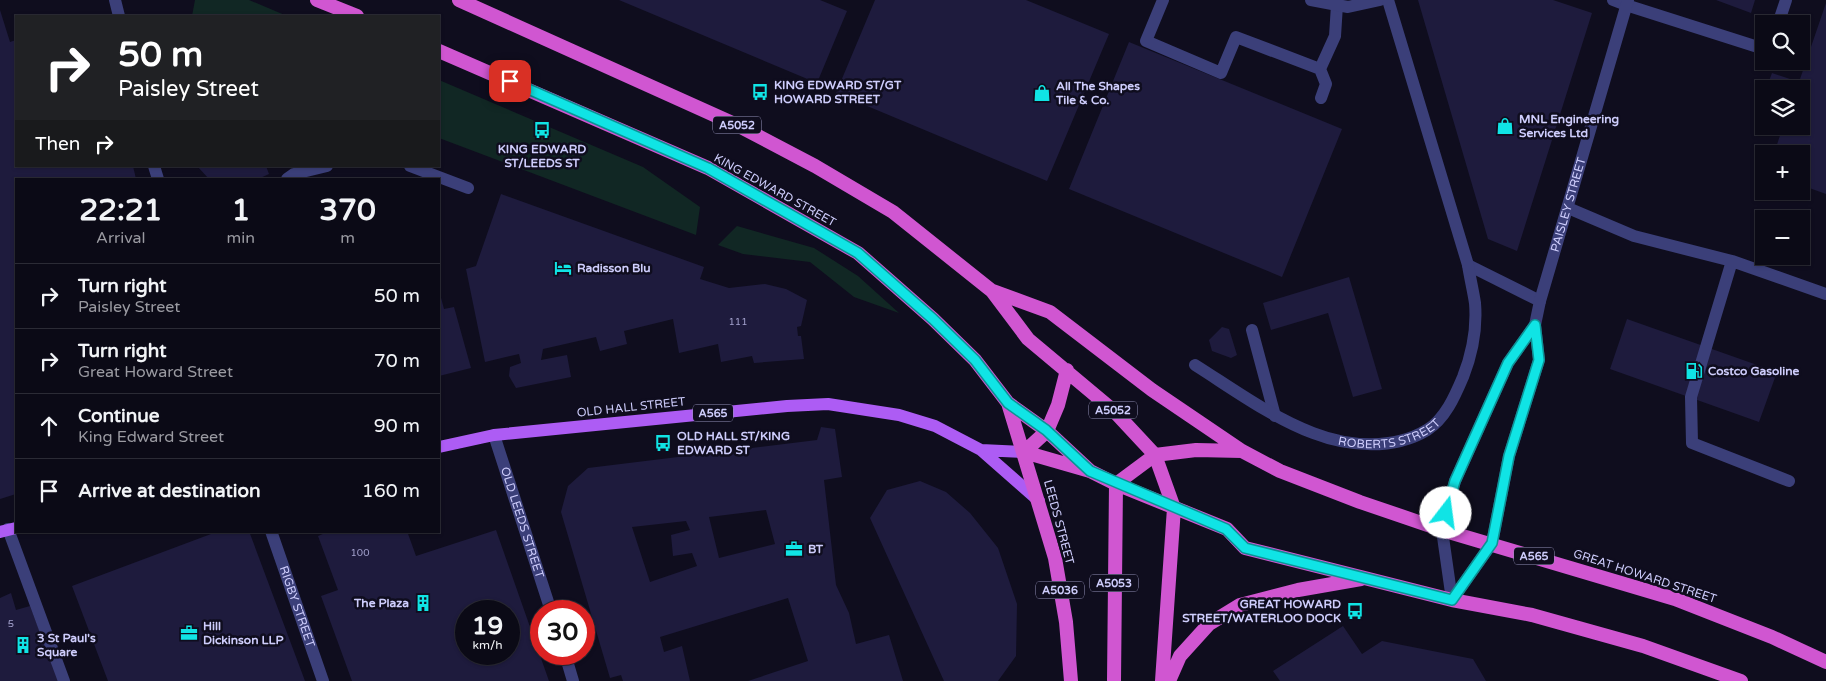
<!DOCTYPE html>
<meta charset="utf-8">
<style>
body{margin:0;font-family:"Varela Round",sans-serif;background:#14131f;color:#f1f3f6;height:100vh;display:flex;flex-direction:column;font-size:19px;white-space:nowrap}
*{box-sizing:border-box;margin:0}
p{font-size:16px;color:#9a9aa1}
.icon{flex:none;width:28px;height:28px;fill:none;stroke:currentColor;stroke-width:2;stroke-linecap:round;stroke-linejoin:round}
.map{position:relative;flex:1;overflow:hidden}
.panel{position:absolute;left:15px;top:178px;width:425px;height:355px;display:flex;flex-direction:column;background:#0b0a16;border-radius:0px;box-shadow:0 1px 4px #0004,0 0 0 1px #2b2b35}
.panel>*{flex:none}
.guide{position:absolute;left:15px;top:15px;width:425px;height:152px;border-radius:0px;box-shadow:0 1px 4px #0004,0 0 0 1px #2b2b35;background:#202124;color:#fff;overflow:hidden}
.fabs{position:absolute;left:1755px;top:15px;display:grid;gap:10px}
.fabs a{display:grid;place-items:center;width:55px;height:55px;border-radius:0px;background:#0b0a16;box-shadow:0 1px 4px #0004,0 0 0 1px #2b2b35;font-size:25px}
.speed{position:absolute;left:455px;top:600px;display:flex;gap:10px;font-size:25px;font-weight:700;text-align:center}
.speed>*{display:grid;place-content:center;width:65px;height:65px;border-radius:50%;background:#0b0a16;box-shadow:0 1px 4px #0004,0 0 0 1px #2b2b35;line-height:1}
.speed small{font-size:12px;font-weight:400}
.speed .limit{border:8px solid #d22;background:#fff;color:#111}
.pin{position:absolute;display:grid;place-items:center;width:42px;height:42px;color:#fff;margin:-21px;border-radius:10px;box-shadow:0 2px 8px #0006}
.me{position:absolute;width:55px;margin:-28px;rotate:15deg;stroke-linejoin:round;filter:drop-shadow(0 0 4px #0008)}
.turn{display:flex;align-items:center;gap:18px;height:105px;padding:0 20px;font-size:22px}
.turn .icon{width:65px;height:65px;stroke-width:2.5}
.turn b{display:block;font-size:35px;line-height:42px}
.then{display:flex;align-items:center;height:48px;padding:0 20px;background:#0003;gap:10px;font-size:19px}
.eta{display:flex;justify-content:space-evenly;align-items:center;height:85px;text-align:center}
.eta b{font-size:30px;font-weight:700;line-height:35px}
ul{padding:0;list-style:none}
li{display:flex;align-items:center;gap:15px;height:65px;padding:0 20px;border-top:1px solid #2b2b35}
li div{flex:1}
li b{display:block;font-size:19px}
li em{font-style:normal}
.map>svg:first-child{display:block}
</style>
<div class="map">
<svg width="1826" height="681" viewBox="0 0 1826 681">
<rect width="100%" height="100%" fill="#0f0d1e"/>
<!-- green -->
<path fill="#112724" d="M195,0h54l38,16h-95z
M439,80l204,87 57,40 -4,28 -257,-97z
M737,226l77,22 44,28 41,37 -45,-16 -44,-35 -67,-8 -25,-9z"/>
<!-- building -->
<path fill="#1e1b3d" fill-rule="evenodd" d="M619,0h201l27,11 -30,72z
M875,0h151l83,34 -62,147 -211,-88z
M1418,0h135l39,13 -75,238 -29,-12z
M1716,0h39l-4,13z
M1826,3v191l-25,-9v-31h-27l9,-28h18v-37h-35l6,-16 27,9z
M0,10l10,32 6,-2v126h117l3,13h-120v315l-16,5z
M1129,42l213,87 -60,148 -213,-88z
M197,166h69l3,8 -11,5h-49z
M501,194l203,73 -4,12 29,9 36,-4 21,5 21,11 -6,26 -4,1 1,9h3l3,23 -50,4 -2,-7 -31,6 -3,-18 -39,9 -6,-34 -49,12 3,13 -27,7 -4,-14 -53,12 -2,11 26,-5 4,22 -55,11 -7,-12 1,-9 11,-4 -2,-9 -34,8 -19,-93 10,-3z
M1349,277l33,112 -29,8 -25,-84 -57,17 -8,-27z
M439,290l5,19 10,-2 17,61 -32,8z
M1627,319l150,53 -18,50 -149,-53z
M1222,327l7,2 8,26 -6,3 -19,-7 -3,-11z
M821,427l14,2 7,48 -18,3 12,105 13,28 7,31 33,-9 14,46h-155l60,-20 -20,-63 -128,39 4,15 18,-6 8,35h-67l-2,-6 -11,3 -49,-166 7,-26 20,-18 229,-28zM766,510l9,34 -56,14 -10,-41zM686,521l4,9 -19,5 2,21 19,-3 5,13 -47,16 -18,-55z
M920,481l26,11 24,21 28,35 19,56 -1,52 -18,25h-54l-74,-163 17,-28z
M496,530l53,151h-197l-31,-85 17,-6 -20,-54 12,-5h77l9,25zM466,611h43v43h-43z
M219,531h30l56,150h-197l-36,-95z
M11,593l5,17 14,-4 29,75h-59v-83z
M1343,626l19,28 20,-13 91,18 13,22h-206l-7,-10z"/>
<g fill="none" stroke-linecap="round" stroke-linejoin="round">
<!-- service -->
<path stroke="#3b3f79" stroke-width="12" d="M1163,0l-17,41 75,32 15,-36 84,32 15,-33 2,-31
M1626,5l138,44
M1778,24l8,-24
M1320,69l6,15 -5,14
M410,166l58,22
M287,179l7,-5 33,-8
M1568,208l66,28 98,25 94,33
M1732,261l-41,136 1,46 97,38
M1252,330l23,86"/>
<!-- pedestrian -->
<g stroke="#3b3f79" stroke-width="12">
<path d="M8,529l56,152"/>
<path id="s1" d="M271,531l52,150"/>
</g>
<!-- minor -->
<g stroke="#3b3f79" stroke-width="12">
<path d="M115,0l4,16"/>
<path d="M1311,0l37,7 32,-7"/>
<path d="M1613,0l13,5"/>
<path d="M154,166l4,13"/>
<path d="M1468,265l72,36"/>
<path id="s2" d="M1195,365c38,24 76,52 118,68 36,14 81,17 114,-3 18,-11 28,-34 36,-53 9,-23 14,-50 12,-74 -2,-13 -5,-25 -7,-38l-80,-265"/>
<path id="s3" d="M494,435l57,176"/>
<path id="s4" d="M1452,600l40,-57 17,-87 30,-96 -4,-35 5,-24 88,-301"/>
<path d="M1452,600l-10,-70 13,-49 53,-118 27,-38"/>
<path d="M565,654l8,27"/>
</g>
<!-- primary -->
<path stroke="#ad5cf4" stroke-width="12" d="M439,447l55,-12 293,-29 41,-2 71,11 36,11 46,24 58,51
M981,450l43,2
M0,532l16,-4"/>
<!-- trunk -->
<path stroke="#d056d1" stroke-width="14" d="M317,0l40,16
M459,0l282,127 74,39 78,46 99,79 36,48 86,72 41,44 19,53 -12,173
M439,51l269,117 150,85 75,66 42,41 33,43 39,28 43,40
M993,291l57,21 102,78 90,61 38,20 80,31 82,28 233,69 97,38 54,25
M1008,403l47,155 11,64 5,59
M1024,452l66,19 26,13 111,45 18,19 207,52 80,15 111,31 98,35
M1024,452l23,-21 11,-26 9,-35
M1116,484l39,-29 41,-5 46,1
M1114,681l2,-197
M1169,681l11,-25 29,-32 31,-19 58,-15 63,-11"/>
</g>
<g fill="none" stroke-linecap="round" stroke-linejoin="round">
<!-- route casing -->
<g stroke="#0a9495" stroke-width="12">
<path id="route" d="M510,81l198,87 150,85 75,66 42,41 33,43 38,27 44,41 136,58 19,19 207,52 40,-57 17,-87 30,-96 -4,-35 -27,38 -53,118 -9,32"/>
</g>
<!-- route -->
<use href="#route" stroke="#10e4e5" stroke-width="9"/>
</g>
<!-- icons -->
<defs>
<g id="bus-bare" transform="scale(1.35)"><path d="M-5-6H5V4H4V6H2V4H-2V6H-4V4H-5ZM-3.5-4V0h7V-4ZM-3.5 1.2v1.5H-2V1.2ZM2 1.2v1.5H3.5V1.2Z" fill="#10e4e5" stroke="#0f0d1e" stroke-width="2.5" paint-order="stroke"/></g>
<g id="shop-bare" transform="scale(1.35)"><path d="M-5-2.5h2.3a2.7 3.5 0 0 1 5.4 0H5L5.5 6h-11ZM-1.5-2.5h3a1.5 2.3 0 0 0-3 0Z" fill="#10e4e5" stroke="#0f0d1e" stroke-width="2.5" paint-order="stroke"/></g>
<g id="hotel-bare" transform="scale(1.35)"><path d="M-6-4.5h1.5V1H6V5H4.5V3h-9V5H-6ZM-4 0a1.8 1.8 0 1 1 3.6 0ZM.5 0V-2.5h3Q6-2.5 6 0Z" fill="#10e4e5" stroke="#0f0d1e" stroke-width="2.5" paint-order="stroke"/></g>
<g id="fuel-bare" transform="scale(1.35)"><path d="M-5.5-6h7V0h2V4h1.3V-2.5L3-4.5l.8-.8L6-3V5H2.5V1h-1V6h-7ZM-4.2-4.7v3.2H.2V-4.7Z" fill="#10e4e5" stroke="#0f0d1e" stroke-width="2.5" paint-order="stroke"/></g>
<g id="office-bare" transform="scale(1.35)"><path d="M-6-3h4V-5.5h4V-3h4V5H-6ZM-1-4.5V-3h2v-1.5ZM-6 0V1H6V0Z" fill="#10e4e5" stroke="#0f0d1e" stroke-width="2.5" paint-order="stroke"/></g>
<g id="building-bare" transform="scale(1.35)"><path d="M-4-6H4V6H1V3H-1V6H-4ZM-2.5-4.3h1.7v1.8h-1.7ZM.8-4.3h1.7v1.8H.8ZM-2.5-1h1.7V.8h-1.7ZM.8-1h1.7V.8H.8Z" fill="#10e4e5" stroke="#0f0d1e" stroke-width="2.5" paint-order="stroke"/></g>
</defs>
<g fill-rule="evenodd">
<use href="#bus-bare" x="760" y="92"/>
<use href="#shop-bare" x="1042" y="93"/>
<use href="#shop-bare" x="1505" y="126"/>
<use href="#bus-bare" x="542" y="130"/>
<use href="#hotel-bare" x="563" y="268"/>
<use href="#fuel-bare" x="1694" y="371"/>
<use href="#bus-bare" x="663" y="443"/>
<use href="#office-bare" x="794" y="549"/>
<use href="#building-bare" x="423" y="603"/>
<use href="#bus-bare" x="1355" y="611"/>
<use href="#office-bare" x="189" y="633"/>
<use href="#building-bare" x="23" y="645"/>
</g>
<g text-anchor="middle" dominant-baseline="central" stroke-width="5" stroke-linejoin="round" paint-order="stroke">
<!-- number labels -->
<g font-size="10" fill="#a2a0cc">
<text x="738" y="322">111</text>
<text x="360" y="553">100</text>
<text x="11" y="624">5</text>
</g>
<!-- shield labels -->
<g fill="#0f0d1e" stroke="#9593b9" stroke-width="1">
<rect x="713" y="116.5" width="48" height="17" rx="4"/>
<rect x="1089" y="401.5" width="48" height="17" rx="4"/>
<rect x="693" y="404.5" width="40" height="17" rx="4"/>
<rect x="1514" y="547.5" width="40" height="17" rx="4"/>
<rect x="1090" y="574.5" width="48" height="17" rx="4"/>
<rect x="1036" y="581.5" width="48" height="17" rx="4"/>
</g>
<g font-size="11" font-weight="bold" fill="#cecdfc">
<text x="737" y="125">A5052</text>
<text x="1113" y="410">A5052</text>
<text x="713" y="413">A565</text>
<text x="1534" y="556">A565</text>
<text x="1114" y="583">A5053</text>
<text x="1060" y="590">A5036</text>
</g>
<!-- poi labels -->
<g font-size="12" font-weight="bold" fill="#cecdfc" stroke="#0f0d1e" text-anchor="start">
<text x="774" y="85">KING EDWARD ST/GT<tspan x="774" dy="14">HOWARD STREET</tspan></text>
<text x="1056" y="86">All The Shapes<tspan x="1056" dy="14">Tile &amp; Co.</tspan></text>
<text x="1519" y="119">MNL Engineering<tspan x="1519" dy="14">Services Ltd</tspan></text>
<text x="542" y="149" text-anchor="middle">KING EDWARD<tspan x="542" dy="14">ST/LEEDS ST</tspan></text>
<text x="577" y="268">Radisson Blu</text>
<text x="1708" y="371">Costco Gasoline</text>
<text x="677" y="436">OLD HALL ST/KING<tspan x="677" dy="14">EDWARD ST</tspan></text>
<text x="808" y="549">BT</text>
<text x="409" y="603" text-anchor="end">The Plaza</text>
<text x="1341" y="604" text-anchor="end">GREAT HOWARD<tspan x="1341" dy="14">STREET/WATERLOO DOCK</tspan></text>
<text x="203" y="626">Hill<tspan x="203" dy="14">Dickinson LLP</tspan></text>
<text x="37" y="638">3 St Paul's<tspan x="37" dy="14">Square</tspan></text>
</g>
<!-- street labels -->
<g font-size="12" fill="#cecdfc" stroke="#0f0d1e">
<text transform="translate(775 190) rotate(29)">KING EDWARD STREET</text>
<text stroke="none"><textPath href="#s4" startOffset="419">PAISLEY STREET</textPath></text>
<text transform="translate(631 407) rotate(-6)">OLD HALL STREET</text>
<text stroke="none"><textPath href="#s2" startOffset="216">ROBERTS STREET</textPath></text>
<text transform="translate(1059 522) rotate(75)">LEEDS STREET</text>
<text stroke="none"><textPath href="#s3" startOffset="92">OLD LEEDS STREET</textPath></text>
<text transform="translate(1645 576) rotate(18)">GREAT HOWARD STREET</text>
<text stroke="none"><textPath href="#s1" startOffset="80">RIGBY STREET</textPath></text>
</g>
</g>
</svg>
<div class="fabs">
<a><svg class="icon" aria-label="search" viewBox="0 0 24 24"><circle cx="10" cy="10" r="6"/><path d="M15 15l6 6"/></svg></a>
<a><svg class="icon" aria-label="layers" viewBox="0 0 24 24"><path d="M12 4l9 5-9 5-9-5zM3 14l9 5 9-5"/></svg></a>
<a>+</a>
<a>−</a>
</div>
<div class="speed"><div>19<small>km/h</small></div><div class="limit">30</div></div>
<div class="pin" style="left:510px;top:81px;background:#d93025"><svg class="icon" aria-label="arrive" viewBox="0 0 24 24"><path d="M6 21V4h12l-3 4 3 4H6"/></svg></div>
<svg class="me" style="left:1446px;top:513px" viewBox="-20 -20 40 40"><circle r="19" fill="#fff"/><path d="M0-13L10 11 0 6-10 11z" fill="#10e4e5"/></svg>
<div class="guide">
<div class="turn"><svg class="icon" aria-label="right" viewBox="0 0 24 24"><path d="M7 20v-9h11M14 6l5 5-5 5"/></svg><div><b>50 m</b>Paisley Street</div></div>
<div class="then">Then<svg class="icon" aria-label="right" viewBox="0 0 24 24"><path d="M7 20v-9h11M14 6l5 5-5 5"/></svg></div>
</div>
<section class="panel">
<div class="eta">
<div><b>22:21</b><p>Arrival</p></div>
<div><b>1</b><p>min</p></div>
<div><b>370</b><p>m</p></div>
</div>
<ul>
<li><svg class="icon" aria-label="right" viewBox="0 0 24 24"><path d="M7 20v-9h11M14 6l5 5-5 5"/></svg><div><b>Turn right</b><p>Paisley Street</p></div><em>50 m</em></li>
<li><svg class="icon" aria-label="right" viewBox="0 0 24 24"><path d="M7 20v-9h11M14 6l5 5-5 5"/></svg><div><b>Turn right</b><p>Great Howard Street</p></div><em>70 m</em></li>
<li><svg class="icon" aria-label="ahead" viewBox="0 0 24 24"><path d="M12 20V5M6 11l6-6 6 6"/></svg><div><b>Continue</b><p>King Edward Street</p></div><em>90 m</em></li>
<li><svg class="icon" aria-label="arrive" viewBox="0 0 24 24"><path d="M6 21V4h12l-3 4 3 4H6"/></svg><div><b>Arrive at destination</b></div><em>160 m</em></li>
</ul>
</section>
</div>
